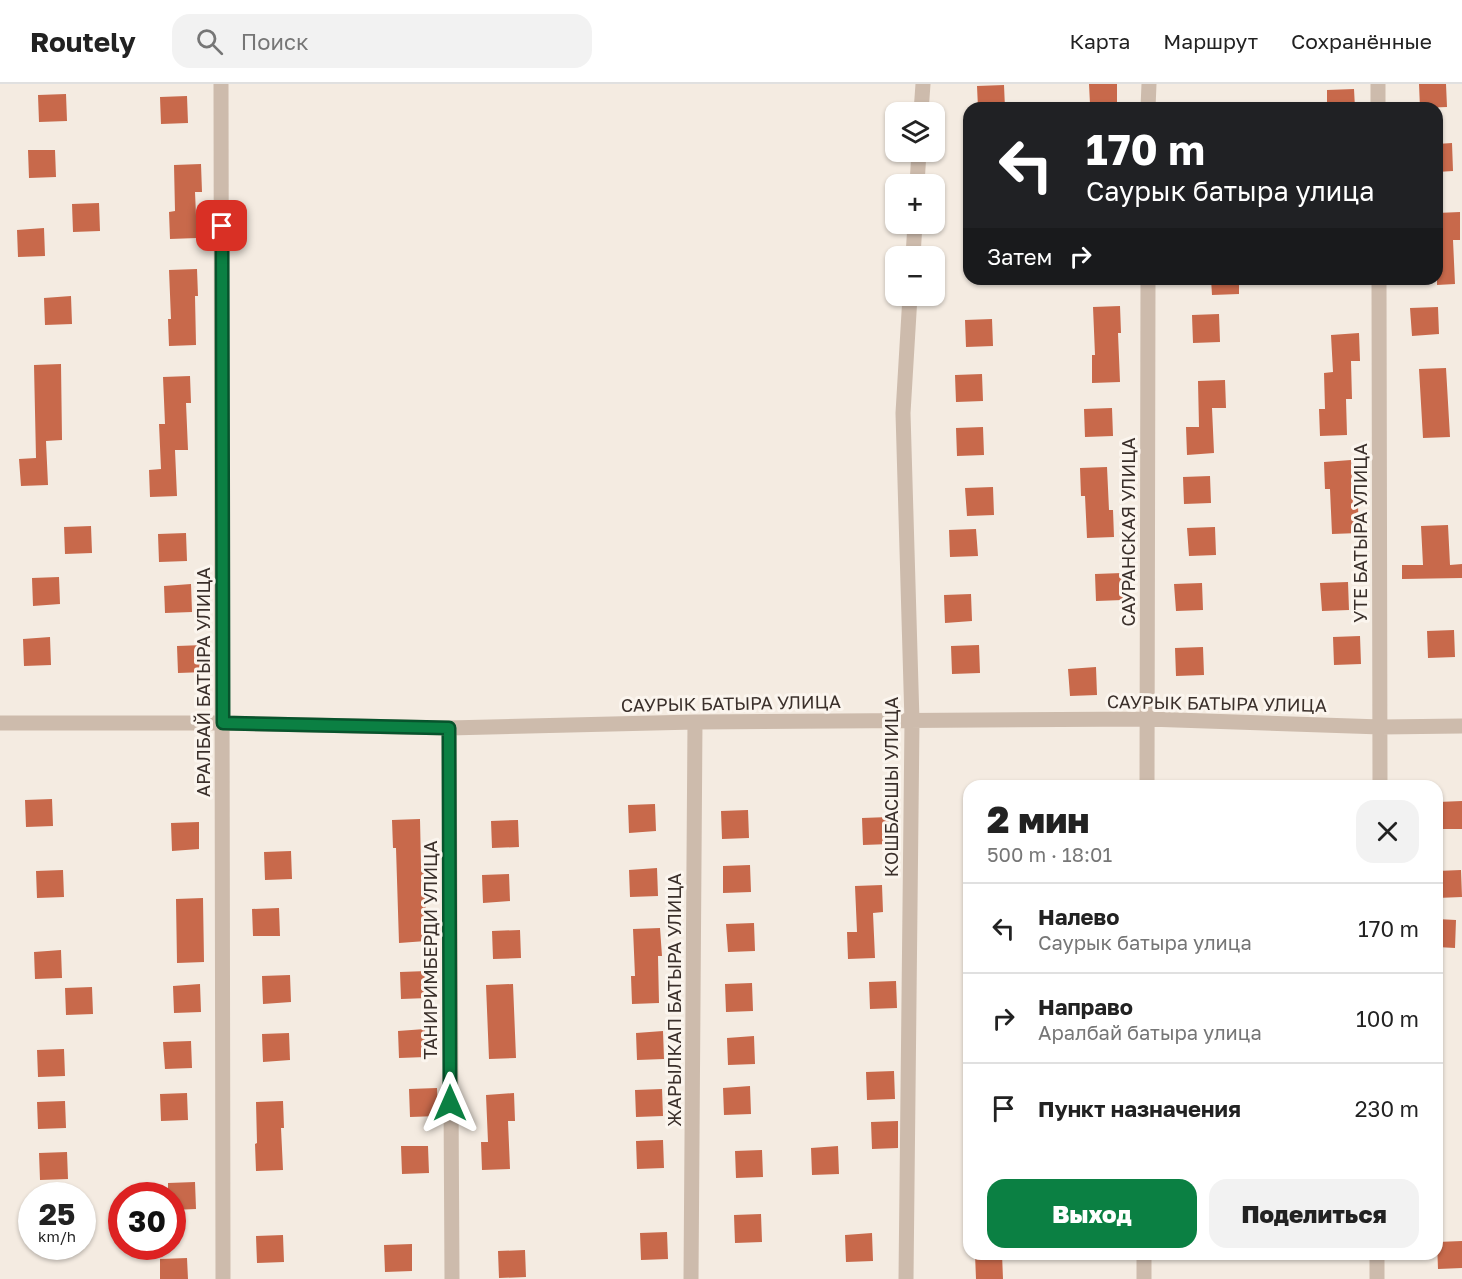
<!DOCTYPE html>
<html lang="ru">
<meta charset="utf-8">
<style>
body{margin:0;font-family:"Golos Text",sans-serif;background:#f2f2f2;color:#222;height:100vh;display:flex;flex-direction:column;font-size:22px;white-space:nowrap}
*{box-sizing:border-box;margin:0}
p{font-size:20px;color:#767676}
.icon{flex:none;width:33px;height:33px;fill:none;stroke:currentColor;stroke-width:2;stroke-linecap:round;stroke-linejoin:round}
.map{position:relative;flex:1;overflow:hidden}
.panel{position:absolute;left:963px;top:696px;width:480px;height:480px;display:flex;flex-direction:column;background:#fff;border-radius:18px;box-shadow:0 2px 4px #0004}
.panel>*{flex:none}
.hud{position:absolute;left:963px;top:18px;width:480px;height:183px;border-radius:18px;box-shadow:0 2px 4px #0004;background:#202124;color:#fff;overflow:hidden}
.controls{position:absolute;left:885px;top:18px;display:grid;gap:12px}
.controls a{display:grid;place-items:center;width:60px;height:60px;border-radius:12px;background:#fff;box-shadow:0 2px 4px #0004;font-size:30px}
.speed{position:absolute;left:18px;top:1098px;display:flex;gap:12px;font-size:30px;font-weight:700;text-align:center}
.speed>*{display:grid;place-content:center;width:78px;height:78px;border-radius:50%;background:#fff;box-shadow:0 2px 4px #0004;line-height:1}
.speed small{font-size:15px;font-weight:400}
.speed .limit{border:9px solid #d22;background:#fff;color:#111}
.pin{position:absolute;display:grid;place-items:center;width:51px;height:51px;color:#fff;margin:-26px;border-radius:12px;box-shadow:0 3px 9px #0006}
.me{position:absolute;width:66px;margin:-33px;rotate:0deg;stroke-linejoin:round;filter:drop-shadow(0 0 4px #0008)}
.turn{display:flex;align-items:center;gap:21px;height:126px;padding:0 24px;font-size:27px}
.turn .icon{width:78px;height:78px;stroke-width:2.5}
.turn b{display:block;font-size:42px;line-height:51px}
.then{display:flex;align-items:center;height:57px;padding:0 24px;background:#0003;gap:12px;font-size:22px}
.round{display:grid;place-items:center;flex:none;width:63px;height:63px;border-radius:18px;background:#f2f2f2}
.overview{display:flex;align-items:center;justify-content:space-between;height:102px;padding:0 24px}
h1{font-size:36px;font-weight:800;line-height:45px}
.action{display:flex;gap:12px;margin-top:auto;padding:12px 24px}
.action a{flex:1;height:69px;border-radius:18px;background:#0b8043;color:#fff;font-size:24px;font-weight:800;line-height:69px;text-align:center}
.action a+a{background:#f2f2f2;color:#222}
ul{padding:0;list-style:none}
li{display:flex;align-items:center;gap:18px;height:90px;padding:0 24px;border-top:2px solid #e0e0e0}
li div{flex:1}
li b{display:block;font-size:22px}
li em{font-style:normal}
header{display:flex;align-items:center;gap:36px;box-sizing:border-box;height:84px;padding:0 30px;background:#fff;border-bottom:2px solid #e0e0e0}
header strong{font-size:28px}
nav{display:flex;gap:33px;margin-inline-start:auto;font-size:21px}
.search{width:420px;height:54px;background:#f2f2f2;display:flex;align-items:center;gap:15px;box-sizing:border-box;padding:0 21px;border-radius:18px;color:#767676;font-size:22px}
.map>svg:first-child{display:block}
</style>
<header>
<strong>Routely</strong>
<div class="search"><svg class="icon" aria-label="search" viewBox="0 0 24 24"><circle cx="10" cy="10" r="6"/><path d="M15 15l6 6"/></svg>Поиск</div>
<nav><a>Карта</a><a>Маршрут</a><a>Сохранённые</a></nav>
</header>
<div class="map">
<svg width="1462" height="1195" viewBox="0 0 1462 1195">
<rect width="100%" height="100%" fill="#f4ebe1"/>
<!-- building -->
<path fill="#c8694b" d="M1089,0h28v19l-27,1z
M1419,0h27l1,23 -27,1z
M1004,1l1,23h-27l-1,-22z
M1354,5l1,19h-28v-18z
M66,10l1,27 -28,1 -1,-27z
M187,12l1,27 -27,1 -1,-27z
M1452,59l1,28 -16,1v-28z
M28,66h27l1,27 -27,1z
M201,80l1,28h-7l2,46 -27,1 -1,-27 6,-1 -1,-46z
M99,119l1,28 -27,1 -1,-28z
M1460,128v28h-7l2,44 -18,1v-72z
M44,144l1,28 -27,1 -1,-27z
M197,185l1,27h-3l1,49 -27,1 -1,-27h3l-2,-49z
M1211,195h28v15l-27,1z
M71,212l1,28 -27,1 -1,-27z
M1120,222l1,27h-3l2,49 -28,1v-28h3l-2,-48z
M1438,223l1,27 -27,2 -2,-28z
M1219,230l1,28 -27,1 -1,-28z
M992,235l1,27 -27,1 -1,-27z
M1359,249l1,28h-9l1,38h-6l1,36 -27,1 -1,-27h6l-1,-36 9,-1 -2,-37z
M61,280l1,76 -16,1 2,44 -27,1 -2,-27 17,-1 -2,-93z
M1446,284l4,69 -27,1 -4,-69z
M982,290l1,27 -27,1 -1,-27z
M190,292l1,27h-5l2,47h-13l2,46 -27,1 -1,-27 12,-1 -2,-45h6l-2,-47z
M1225,296l1,28h-14l2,45 -27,2 -1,-28h13l-1,-46z
M1112,324l1,28 -28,1 -1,-28z
M983,343l1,28 -27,1 -1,-28z
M1351,376l2,46h5l1,27 -27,1 -2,-45h-5l-1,-27z
M1107,383l2,43h4l1,27 -27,1 -2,-42h-4l-1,-28z
M1210,392l1,27 -27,1 -1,-27z
M993,403l1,28 -27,1 -2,-28z
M1448,441l2,40 12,-1v14l-60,1v-14h21l-2,-39z
M91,442l1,27 -27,1 -1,-27z
M1215,443l1,28 -27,1 -2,-28z
M976,445l2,27 -28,1 -1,-27z
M186,449l1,28 -28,1 -1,-28z
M1122,489l1,27 -27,1 -1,-27z
M59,493l1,27 -27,2 -1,-28z
M1348,498l1,28 -27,1 -2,-28z
M1202,499l1,27 -27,1 -2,-27z
M191,500l1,28 -27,1 -1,-27z
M971,510l1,27 -27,2 -1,-28z
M1454,546l1,27 -27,1 -1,-27z
M1360,552l1,28 -27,1 -1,-28z
M50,553l1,28 -27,1 -1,-27z
M204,561l1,27 -27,1 -1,-27z
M979,561l1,28 -28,1 -1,-28z
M1203,563l1,28 -28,1 -1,-28z
M1096,583l1,28 -27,1 -2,-27z
M52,715l1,27 -27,1 -1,-27z
M1462,717v28h-23l-1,-27z
M655,720l1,27 -27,2 -1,-28z
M748,726l1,28 -27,1 -1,-28z
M889,733l1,27 -27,1 -1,-27z
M420,735l1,47 4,-1 1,76 -27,2 -3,-95h-3l-1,-28z
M518,736l1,27 -27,1 -1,-27z
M199,738v27l-27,2 -1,-28z
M291,767l1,28 -27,1 -1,-28z
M750,781l1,27 -28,1v-27z
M657,784l1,28 -28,1 -1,-27z
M63,786l1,27 -27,1 -1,-27z
M1461,786l1,27 -25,1v-27z
M509,790l1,27 -27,2 -1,-28z
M882,801l1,27 -10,1 2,45 -27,1 -1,-27h10l-2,-46z
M203,814l1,64 -27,1 -1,-64z
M279,824l1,28h-27l-1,-27z
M1437,835l19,1 -1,28 -18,-1z
M754,839l1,28 -27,1 -2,-28z
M660,844l2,28h-4l1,47 -27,1 -1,-28h4l-2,-47z
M520,846l1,28 -28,1 -1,-28z
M61,866l1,28 -27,1 -1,-27z
M427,887l1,27 -27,1 -1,-27z
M290,891l1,27 -28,2 -1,-28z
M896,897l1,27 -27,1 -1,-27z
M752,899l1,28 -27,1 -1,-28z
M200,900l1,28 -27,1 -1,-27z
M513,900l3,74 -27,1 -3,-74z
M92,903l1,27 -27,1 -1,-27z
M425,945l1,28 -27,1 -1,-27z
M663,947l1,28 -27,1 -1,-27z
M289,949l1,27 -27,2 -1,-28z
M754,952l1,28 -27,1 -1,-27z
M191,957l1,27 -27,1 -2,-27z
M64,965l1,27 -27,1 -1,-27z
M894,987l1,28 -28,1 -1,-28z
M750,1002l1,28 -27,1 -1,-27z
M437,1004l1,28 -28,1 -1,-28z
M662,1005l1,27 -27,1 -1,-27z
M187,1009l1,27 -27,1 -1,-27z
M514,1009l1,28h-7l2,48 -28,1 -1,-28h7l-2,-47z
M65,1017l1,27 -28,1 -1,-27z
M283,1017l1,27h-3l2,42 -27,1 -1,-27 2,-1 -1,-41z
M898,1037v27l-26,1 -1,-27z
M663,1056l1,28 -27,1 -1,-28z
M401,1062h27l1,27 -27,1z
M838,1062l1,28 -27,1 -1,-27z
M762,1066l1,27 -27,1 -1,-27z
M67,1068l1,27 -28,1 -1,-27z
M195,1098l1,27 -24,1v-14h-4v-13z
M761,1130l1,28 -27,1 -1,-28z
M667,1148l1,27 -27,1 -1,-27z
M872,1149l1,28 -27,1 -1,-27z
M283,1151l1,27 -27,1 -1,-27z
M1462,1157v27l-24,1 -1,-27z
M412,1160v27l-27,1 -1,-27z
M525,1166l1,27 -27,1 -1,-27z
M975,1170h27l1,25h-27z
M187,1174l1,21h-28v-20z"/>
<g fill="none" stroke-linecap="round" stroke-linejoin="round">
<!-- minor -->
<path stroke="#cdbbac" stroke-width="15" d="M221,0l2,1195
M1378,0v24
M1148,24l1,-24
M921,28l2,-28
M917,100l2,-32
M913,172l2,-32
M1379,195l1,507
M0,639h223l226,5 246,-6 452,-3 234,8 81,-1
M449,644l3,551
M1147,702l1,-507
M691,1195l4,-557
M906,1195l6,-558 -9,-308 7,-117
M1144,1195v-25
M1377,1195v-25"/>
</g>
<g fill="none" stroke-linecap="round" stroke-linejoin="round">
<!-- route casing -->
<g stroke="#07532c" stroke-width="15">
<path id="route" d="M222,142l1,497 226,5 1,375"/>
</g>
<!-- route -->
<use href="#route" stroke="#0b8043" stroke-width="10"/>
</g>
<g text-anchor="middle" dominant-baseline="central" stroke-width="6" stroke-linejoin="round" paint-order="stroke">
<!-- street labels -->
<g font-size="18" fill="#3b302b" stroke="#fbf5ee">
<text transform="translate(1128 448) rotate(-90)">САУРАНСКАЯ УЛИЦА</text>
<text transform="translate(1360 449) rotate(-90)">УТЕ БАТЫРА УЛИЦА</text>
<text transform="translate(203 598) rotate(-90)">АРАЛБАЙ БАТЫРА УЛИЦА</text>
<text transform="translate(731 619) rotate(-1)">САУРЫК БАТЫРА УЛИЦА</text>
<text transform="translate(1217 619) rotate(1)">САУРЫК БАТЫРА УЛИЦА</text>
<text transform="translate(891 703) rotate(-90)">КОШБАСШЫ УЛИЦА</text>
<text transform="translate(430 866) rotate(-90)">ТАНИРИМБЕРДИ УЛИЦА</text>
<text transform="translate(674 916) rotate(-90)">ЖАРЫЛКАП БАТЫРА УЛИЦА</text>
</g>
</g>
</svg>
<div class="controls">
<a><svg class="icon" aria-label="layers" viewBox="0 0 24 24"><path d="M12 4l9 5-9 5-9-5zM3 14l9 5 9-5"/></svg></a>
<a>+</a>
<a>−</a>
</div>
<div class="speed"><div>25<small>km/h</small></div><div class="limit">30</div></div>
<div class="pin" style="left:222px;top:142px;background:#d93025"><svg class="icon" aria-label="arrive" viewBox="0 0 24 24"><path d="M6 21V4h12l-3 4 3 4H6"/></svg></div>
<svg class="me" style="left:450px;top:1019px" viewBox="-20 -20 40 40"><path d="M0-17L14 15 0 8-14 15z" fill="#0b8043" stroke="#fff" stroke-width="4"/></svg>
<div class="hud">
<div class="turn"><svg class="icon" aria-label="left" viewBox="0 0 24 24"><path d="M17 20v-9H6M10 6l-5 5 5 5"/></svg><div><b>170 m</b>Саурык батыра улица</div></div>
<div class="then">Затем<svg class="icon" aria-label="right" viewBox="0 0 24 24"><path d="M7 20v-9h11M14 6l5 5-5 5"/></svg></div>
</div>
<section class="panel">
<div class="overview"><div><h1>2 мин</h1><p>500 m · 18:01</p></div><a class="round"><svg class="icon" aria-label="close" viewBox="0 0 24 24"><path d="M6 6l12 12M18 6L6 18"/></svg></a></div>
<ul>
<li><svg class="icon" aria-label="left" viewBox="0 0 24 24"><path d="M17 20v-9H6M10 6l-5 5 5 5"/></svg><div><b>Налево</b><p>Саурык батыра улица</p></div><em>170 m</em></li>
<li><svg class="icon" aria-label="right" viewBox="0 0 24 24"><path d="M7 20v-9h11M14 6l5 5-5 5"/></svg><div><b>Направо</b><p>Аралбай батыра улица</p></div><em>100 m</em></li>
<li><svg class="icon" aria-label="arrive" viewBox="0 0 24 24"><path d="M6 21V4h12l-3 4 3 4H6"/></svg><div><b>Пункт назначения</b></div><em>230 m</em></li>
</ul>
<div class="action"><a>Выход</a><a>Поделиться</a></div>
</section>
</div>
